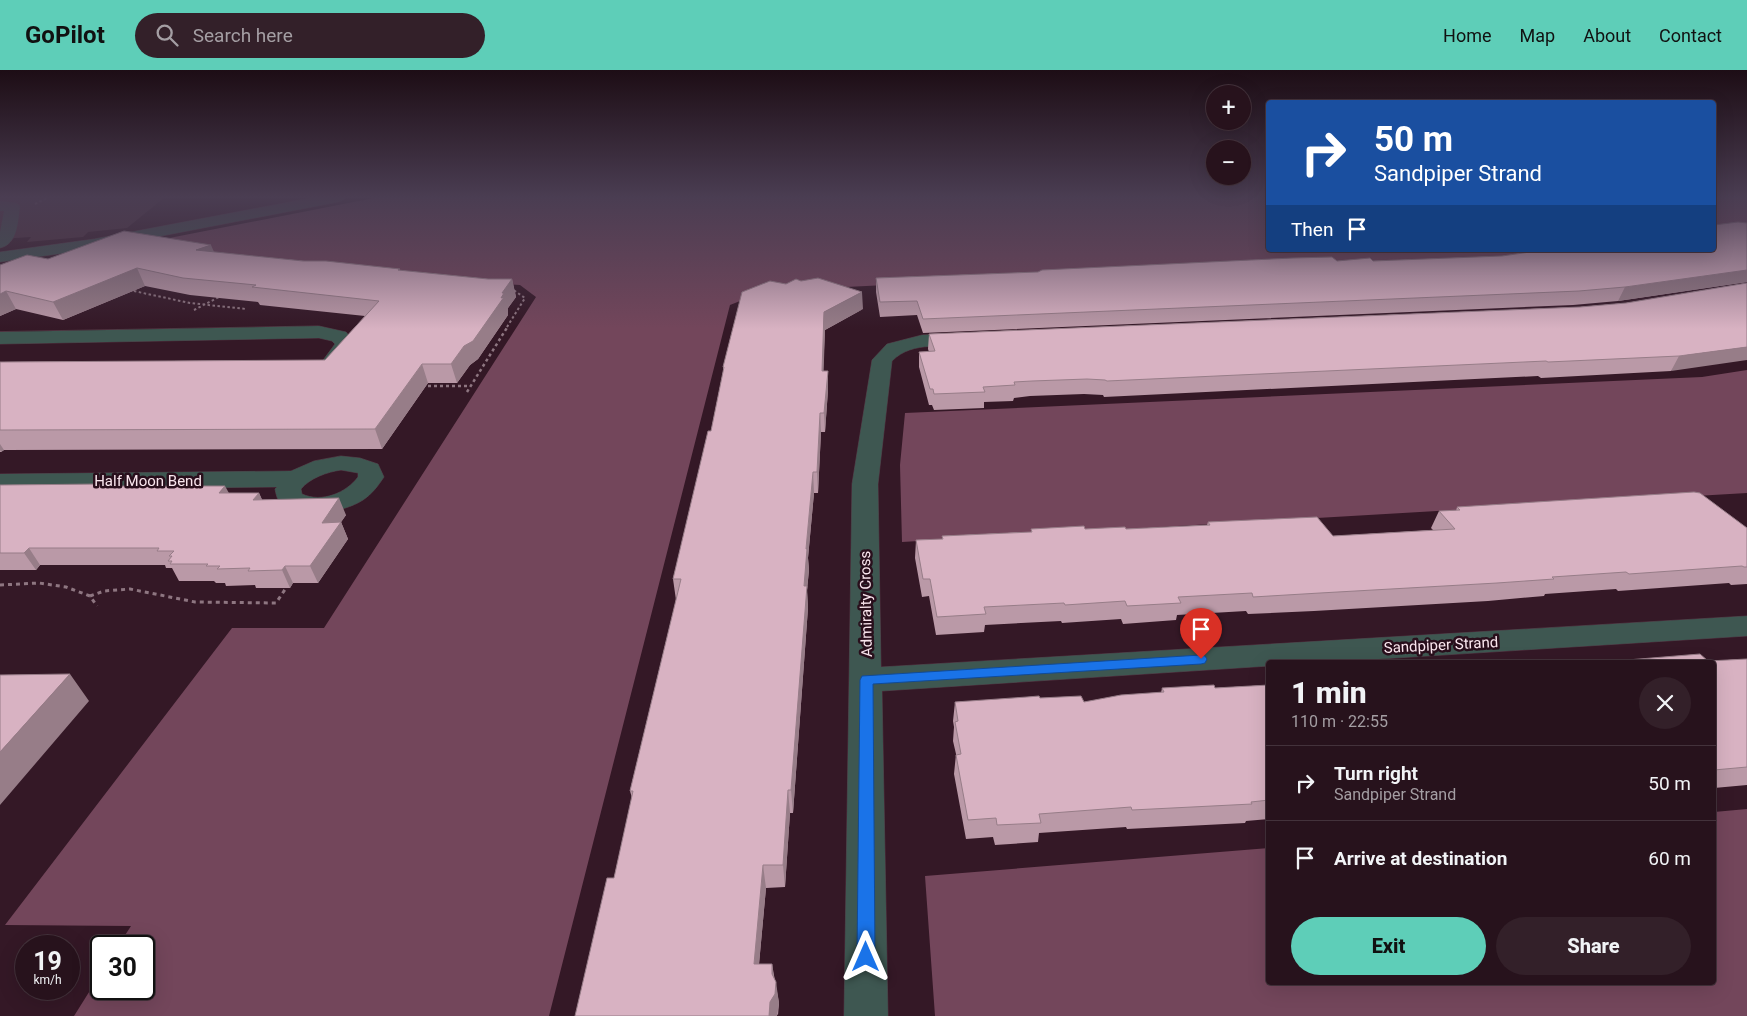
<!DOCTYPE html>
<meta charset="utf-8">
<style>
body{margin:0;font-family:Roboto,sans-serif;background:#332029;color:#f1f3f6;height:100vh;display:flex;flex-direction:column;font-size:19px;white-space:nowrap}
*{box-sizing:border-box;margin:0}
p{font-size:16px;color:#a49ea3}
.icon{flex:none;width:28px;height:28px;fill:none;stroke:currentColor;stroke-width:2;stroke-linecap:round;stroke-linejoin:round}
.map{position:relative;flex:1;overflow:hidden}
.side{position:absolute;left:1266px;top:590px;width:450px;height:325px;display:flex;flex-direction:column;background:#27121c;border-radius:5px;box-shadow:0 5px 20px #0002,0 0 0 1px #43323b}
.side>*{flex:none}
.banner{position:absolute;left:1266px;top:30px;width:450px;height:152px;border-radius:5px;box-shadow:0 5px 20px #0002,0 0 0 1px #43323b;background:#1a4fa0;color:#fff;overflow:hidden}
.buttons{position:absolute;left:1206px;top:15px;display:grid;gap:10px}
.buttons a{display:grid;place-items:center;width:45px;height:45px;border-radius:50%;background:#27121c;box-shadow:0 5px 20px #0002,0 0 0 1px #43323b;font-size:25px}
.speed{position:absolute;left:15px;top:865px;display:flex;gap:10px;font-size:25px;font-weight:700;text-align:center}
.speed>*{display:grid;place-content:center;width:65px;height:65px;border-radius:50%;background:#27121c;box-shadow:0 5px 20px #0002,0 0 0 1px #43323b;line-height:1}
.speed small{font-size:12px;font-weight:400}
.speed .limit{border:2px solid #111;border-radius:8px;background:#fff;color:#111}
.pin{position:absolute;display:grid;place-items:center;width:42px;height:42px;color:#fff;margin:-51px -21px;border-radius:50% 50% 50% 0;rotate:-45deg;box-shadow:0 0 5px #0007}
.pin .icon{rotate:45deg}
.me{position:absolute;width:55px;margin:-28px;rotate:0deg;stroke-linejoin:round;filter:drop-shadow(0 0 4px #0008)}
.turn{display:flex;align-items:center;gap:18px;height:105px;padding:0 25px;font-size:22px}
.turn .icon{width:65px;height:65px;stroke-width:2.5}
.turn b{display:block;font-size:35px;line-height:42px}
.then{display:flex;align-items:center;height:48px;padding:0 25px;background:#0003;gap:10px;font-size:19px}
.round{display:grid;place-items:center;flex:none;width:52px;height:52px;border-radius:26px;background:#332029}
.summary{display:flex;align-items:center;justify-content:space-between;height:85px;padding:0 25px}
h1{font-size:30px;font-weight:800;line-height:38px}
.primary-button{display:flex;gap:10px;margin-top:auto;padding:10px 25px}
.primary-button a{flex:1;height:58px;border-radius:30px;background:#5eceb8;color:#111;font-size:20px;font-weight:800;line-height:58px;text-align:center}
.primary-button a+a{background:#332029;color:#f1f3f6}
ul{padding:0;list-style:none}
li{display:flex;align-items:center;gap:15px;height:75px;padding:0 25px;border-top:1px solid #43323b}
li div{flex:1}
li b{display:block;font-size:19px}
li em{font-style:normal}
header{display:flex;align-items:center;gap:30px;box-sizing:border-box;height:70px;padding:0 25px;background:#5eceb8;color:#111}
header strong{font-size:24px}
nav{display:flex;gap:28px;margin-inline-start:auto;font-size:18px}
.search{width:350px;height:45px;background:#332029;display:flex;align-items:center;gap:12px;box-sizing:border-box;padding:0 18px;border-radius:28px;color:#a49ea3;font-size:19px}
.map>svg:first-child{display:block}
</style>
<header>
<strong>GoPilot</strong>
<div class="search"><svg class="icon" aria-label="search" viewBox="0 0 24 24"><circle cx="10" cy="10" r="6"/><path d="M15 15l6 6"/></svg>Search here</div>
<nav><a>Home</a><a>Map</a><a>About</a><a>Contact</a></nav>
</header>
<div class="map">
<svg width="1747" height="946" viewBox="0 0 1747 946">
<rect width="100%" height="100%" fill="#341826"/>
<!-- green -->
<path fill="#4d313e" d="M0,127h165l-38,31 -39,4 -5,5 -56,5 4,-5 -31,2z"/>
<!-- water -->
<path fill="#73465b" d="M379,127h890v53h301l-71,14 -572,19 -162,8 -35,14 -181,711h-475l27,-43v16h43v-43h-26l13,-20 -126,-1 227,-297h92l212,-331 -16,-12 -67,-4 -189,-19 -110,-21z
M1714,127h33v31l-33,3z
M1747,300v123l-845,49 -2,-77 5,-52 797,-36z
M1747,739v207h-812l-10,-140 344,-28v134h445v-170z"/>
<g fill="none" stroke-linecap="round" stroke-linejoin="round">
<!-- minor casing -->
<g stroke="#503542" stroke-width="1">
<path id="minor" d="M316,127h30l-3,3 -5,2 -244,47 -94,13v-10l94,-13z
M0,131l17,2 3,3c-2,15 -2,38 -20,42v-16l4,-21h-4z
M319,256l27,6 10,12 -22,32 -8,1 -8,-1 -3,-5 20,-27 -3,-3 -13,-3 -319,6v-12z
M965,263l7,2 3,4 -3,4c-28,7 -58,-4 -80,18l-14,123 3,183 866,-51v20l-415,26h-63v4l-387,25 6,325h-44l8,-532 20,-124 15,-16 35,-9z
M341,386l19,2 18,6 6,13c-6,9 -12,17 -21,23 -20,13 -63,20 -82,3 -4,-3 -5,-9 -6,-14l2,-2 -277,3v-16l291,-3 23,-10zM341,400l17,3v4c-12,16 -36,26 -56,17l-1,-5c9,-11 26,-17 40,-19z"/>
</g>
<!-- path-far2 -->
<path stroke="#8e7681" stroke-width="2" stroke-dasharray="2.5 2.5" stroke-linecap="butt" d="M35,134l14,-7
M129,220l61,13 56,6
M194,240l25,-13
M507,257l18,-29 -13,-9"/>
<!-- path-far1 -->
<path stroke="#8e7681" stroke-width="2.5" stroke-dasharray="3 3" stroke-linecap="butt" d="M422,316h48
M467,322l41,-66"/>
<!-- path -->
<path stroke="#8e7681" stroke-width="3" stroke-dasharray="4 4" stroke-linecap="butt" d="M0,515l39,-2 27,4 24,9 7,10
M90,526l14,-5 26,-2 65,13 81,1 10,-15"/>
<!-- minor -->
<use href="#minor" fill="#3e5751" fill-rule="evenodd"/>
</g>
<!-- wall -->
<path fill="#ba99a7" d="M1747,153v59l-129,19 -45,4 -650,28 -6,-18 -37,2 -4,-25v-14l461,-17h36l129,-5z
M214,182l274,27h24l4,18 -8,11v7l-30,44 -8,6 -13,18h-29l-46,66 -378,1 -3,2h-1v-90l325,-2 40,-44 -105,-11 -2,-3 -68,-7 -45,-9 -82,34 -47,-11 -16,7v-51l48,-6z
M1747,213l-76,88 -130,7 -3,-2 -434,21 -1,-2 -19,-1 -54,2 -16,2 -1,3 -29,1v6l-50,2 -2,-5h-3l-10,-38v-15h10l-1,-3 1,-15 651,-27 46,-4z
M863,239l-38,21 -2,41h5v19l-3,42h-4l-3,61h-4l-6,65 1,12 -2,20 1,18 -15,205h-3l-5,74 -19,1 -7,76h13l7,39 -1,12 -164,-137 18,-80 -2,-7 46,-191 -3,-21 38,-148 12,-59v-5z
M0,415l104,1 125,7h30l3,7 84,15 -5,7 7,17 -30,44h-25l-3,5h-34l-1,-3 -29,1 -1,-3h-9l-2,-2h-35l-7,-13h-6l-1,-3h-125l-4,5h-36z
M1457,437l290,21v56l-16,1 -2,-2 -111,8 -2,-2 -71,5 -1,2 -56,5 -174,10 -66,3 -2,-3 -69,4 -1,5 -53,4 -2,-5 -59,4 -1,-2 -76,4 -1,7 -48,3 -7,-39 -7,1 -7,-39 1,-18 26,-1v-3l89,-4v-3h95l81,-4 1,-3 125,14 100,-6 -2,-2 8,-17h17z
M1747,589v126l-33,3v-126l-6,-1z
M1269,615v134l-23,2 -1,2 -118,6 -1,-2 -87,6 -1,9 -43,3 -2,-8 -27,2 -12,-65 2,-20 -3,-13 1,-14 -1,-6 2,-19 85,-4 44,4 77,-9 1,-5h53z"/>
<!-- shaded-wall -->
<path fill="#977d88" d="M211,175l7,16 -22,-11z
M137,198l8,18 -82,34 -10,-18z
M1747,200v12l-129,19 7,-14z
M512,209l4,18 -8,11v7l-30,44 -8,6 -13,18 -6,-19z
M6,221l10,18 -16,7v-22z
M862,222l1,17 -38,21 -2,60 -1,-19 2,-59z
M1747,277v13l-76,11 8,-15z
M422,294l6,19 -46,66 -7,-20z
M828,301v19l-3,42 -1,-19z
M820,343l1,19 -3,61 -1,-21z
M0,374l4,6 -3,2 -1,-2z
M813,402l1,21 -6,65 1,12 -2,20 1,18 -15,205 -2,-23 13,-204 2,-37z
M225,416l9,16 -15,-9z
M259,423l8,17 -14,-10z
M339,428l7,17 -11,16 6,-9 7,17 -30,44 -8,-17 12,-43z
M29,478l11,17 -4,5 -12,-17z
M285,496l8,17 -3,5 -8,-18z
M70,604l19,27 -89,104v-53z
M788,720l2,23 -5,74 -2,-22z
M763,795l3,23 -9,98 -3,-22z
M772,894l3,22 1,-4 3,21 -2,13h-8z"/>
<!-- building -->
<path fill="#d8b2c2" stroke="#977d88" d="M1738,152l9,1v47l-122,17 -46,4 -656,28 -6,-18 -37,1 -4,-24 162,-6 4,-2 251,-12 39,-1 5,4 33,-3 3,3 129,-5 42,-6h170v-25z
M124,161l87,14 -15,5 107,11h23l74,8 -2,1 90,9h24l-10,14h2l-3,5 3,-1 -31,44 -9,5 -13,18h-29l-47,65 -375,1v-68l325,-2 54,-59 -127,-14 4,-2 -73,-7 -46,-10 -84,34 -47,-11 -6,3v-29l27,-10 21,4z
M818,208l44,14 -38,20 -2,59h6l-4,42h-4l-3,59h-4l-7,77h1l-3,37h3l-16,204h-3l-5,75h-20l-9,99h18v10l4,8 -1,12 -5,8 -1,14h-194l32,-138h7l19,-87h-3l51,-212h-8l35,-148h3l13,-64h-1l19,-75 28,-11 16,3 10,-5 5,2z
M1747,213v64l-68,9 -131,6 -2,-1 -439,20 -2,-1 -18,-1 -55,2 -18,1 1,3 -32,2 2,5 -51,2 -1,-5h-3l-11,-37 16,-1 -6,-17 651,-27 46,-4z
M103,414l-2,2h124l-6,7h40l-6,7 86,-2 -17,25 19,-1 -31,44h-25l-3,4 -34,1 2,-3 -33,1 3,-3h-14l2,-2h-38l2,-3h-4l4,-5h-3l5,-5h-17l2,-3h-130l-5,5h-24v-68z
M1694,422l6,1 47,35v39h-3l-2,-1 -113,8 -3,-2 -74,5 2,2 -57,4 -177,10 -67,4 -1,-4 -74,4 3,6 -54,3 -2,-5 -60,4 -1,-2 -80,4 2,7 -49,3 -7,-38h-7l-7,-39 27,-1 -1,-3 90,-4 -1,-3 53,-3 1,3 40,-2 1,2 84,-4 -2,-3 109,-5 16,19 122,-7 -16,-18 21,-1 -3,-3z
M1700,584l8,7 39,-2v108l-33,3v-108h-111z
M70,604l-70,78v-77z
M1214,615l1,3 54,-3v115l-18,2 1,2 -120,6 -1,-3 -92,7 2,9 -44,2 -1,-7 -28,2 -12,-65 5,-1 -6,-32 3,-1 -3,-19 72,-5 12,-1 1,2 41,-2 3,6 37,-7 43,-3 -2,-4z"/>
<!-- sky -->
<linearGradient id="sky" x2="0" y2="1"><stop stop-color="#1d0d15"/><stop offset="0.49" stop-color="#4a3d52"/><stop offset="1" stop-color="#4a3d52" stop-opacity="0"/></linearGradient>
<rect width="1747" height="259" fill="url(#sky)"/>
<!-- route -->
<path fill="#1a73e8" stroke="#114b97" d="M1201,585l4,1 2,3 -2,4 -4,1 -328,20 2,273 -3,6 -6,2 -6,-2 -3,-6 3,-277 2,-4z"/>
<g text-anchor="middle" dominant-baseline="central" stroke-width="5" stroke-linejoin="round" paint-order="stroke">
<!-- street labels -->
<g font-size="15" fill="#fae6ee" stroke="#290f1c">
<text x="148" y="411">Half Moon Bend</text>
<text transform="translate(866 534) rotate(-91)">Admiralty Cross</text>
<text transform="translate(1441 575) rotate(-3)">Sandpiper Strand</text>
</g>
</g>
</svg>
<div class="buttons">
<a>+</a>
<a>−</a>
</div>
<div class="speed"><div>19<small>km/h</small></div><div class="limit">30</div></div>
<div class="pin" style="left:1201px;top:589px;background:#d93025"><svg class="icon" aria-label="arrive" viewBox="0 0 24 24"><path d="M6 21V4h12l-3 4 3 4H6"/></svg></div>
<svg class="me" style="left:866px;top:887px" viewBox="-20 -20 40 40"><path d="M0-17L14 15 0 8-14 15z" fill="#1a73e8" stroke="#fff" stroke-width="4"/></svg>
<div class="banner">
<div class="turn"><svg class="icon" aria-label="right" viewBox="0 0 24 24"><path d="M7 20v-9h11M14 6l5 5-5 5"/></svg><div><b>50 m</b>Sandpiper Strand</div></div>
<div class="then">Then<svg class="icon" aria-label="arrive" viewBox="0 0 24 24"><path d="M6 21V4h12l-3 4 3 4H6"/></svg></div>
</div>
<section class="side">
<div class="summary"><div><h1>1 min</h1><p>110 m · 22:55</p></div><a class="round"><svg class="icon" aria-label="close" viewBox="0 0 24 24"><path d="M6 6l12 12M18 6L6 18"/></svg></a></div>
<ul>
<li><svg class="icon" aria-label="right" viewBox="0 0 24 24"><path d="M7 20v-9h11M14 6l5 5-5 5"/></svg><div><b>Turn right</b><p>Sandpiper Strand</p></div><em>50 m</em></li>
<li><svg class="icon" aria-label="arrive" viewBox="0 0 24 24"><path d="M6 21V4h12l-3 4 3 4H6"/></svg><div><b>Arrive at destination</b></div><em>60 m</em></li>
</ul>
<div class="primary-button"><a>Exit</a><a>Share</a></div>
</section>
</div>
